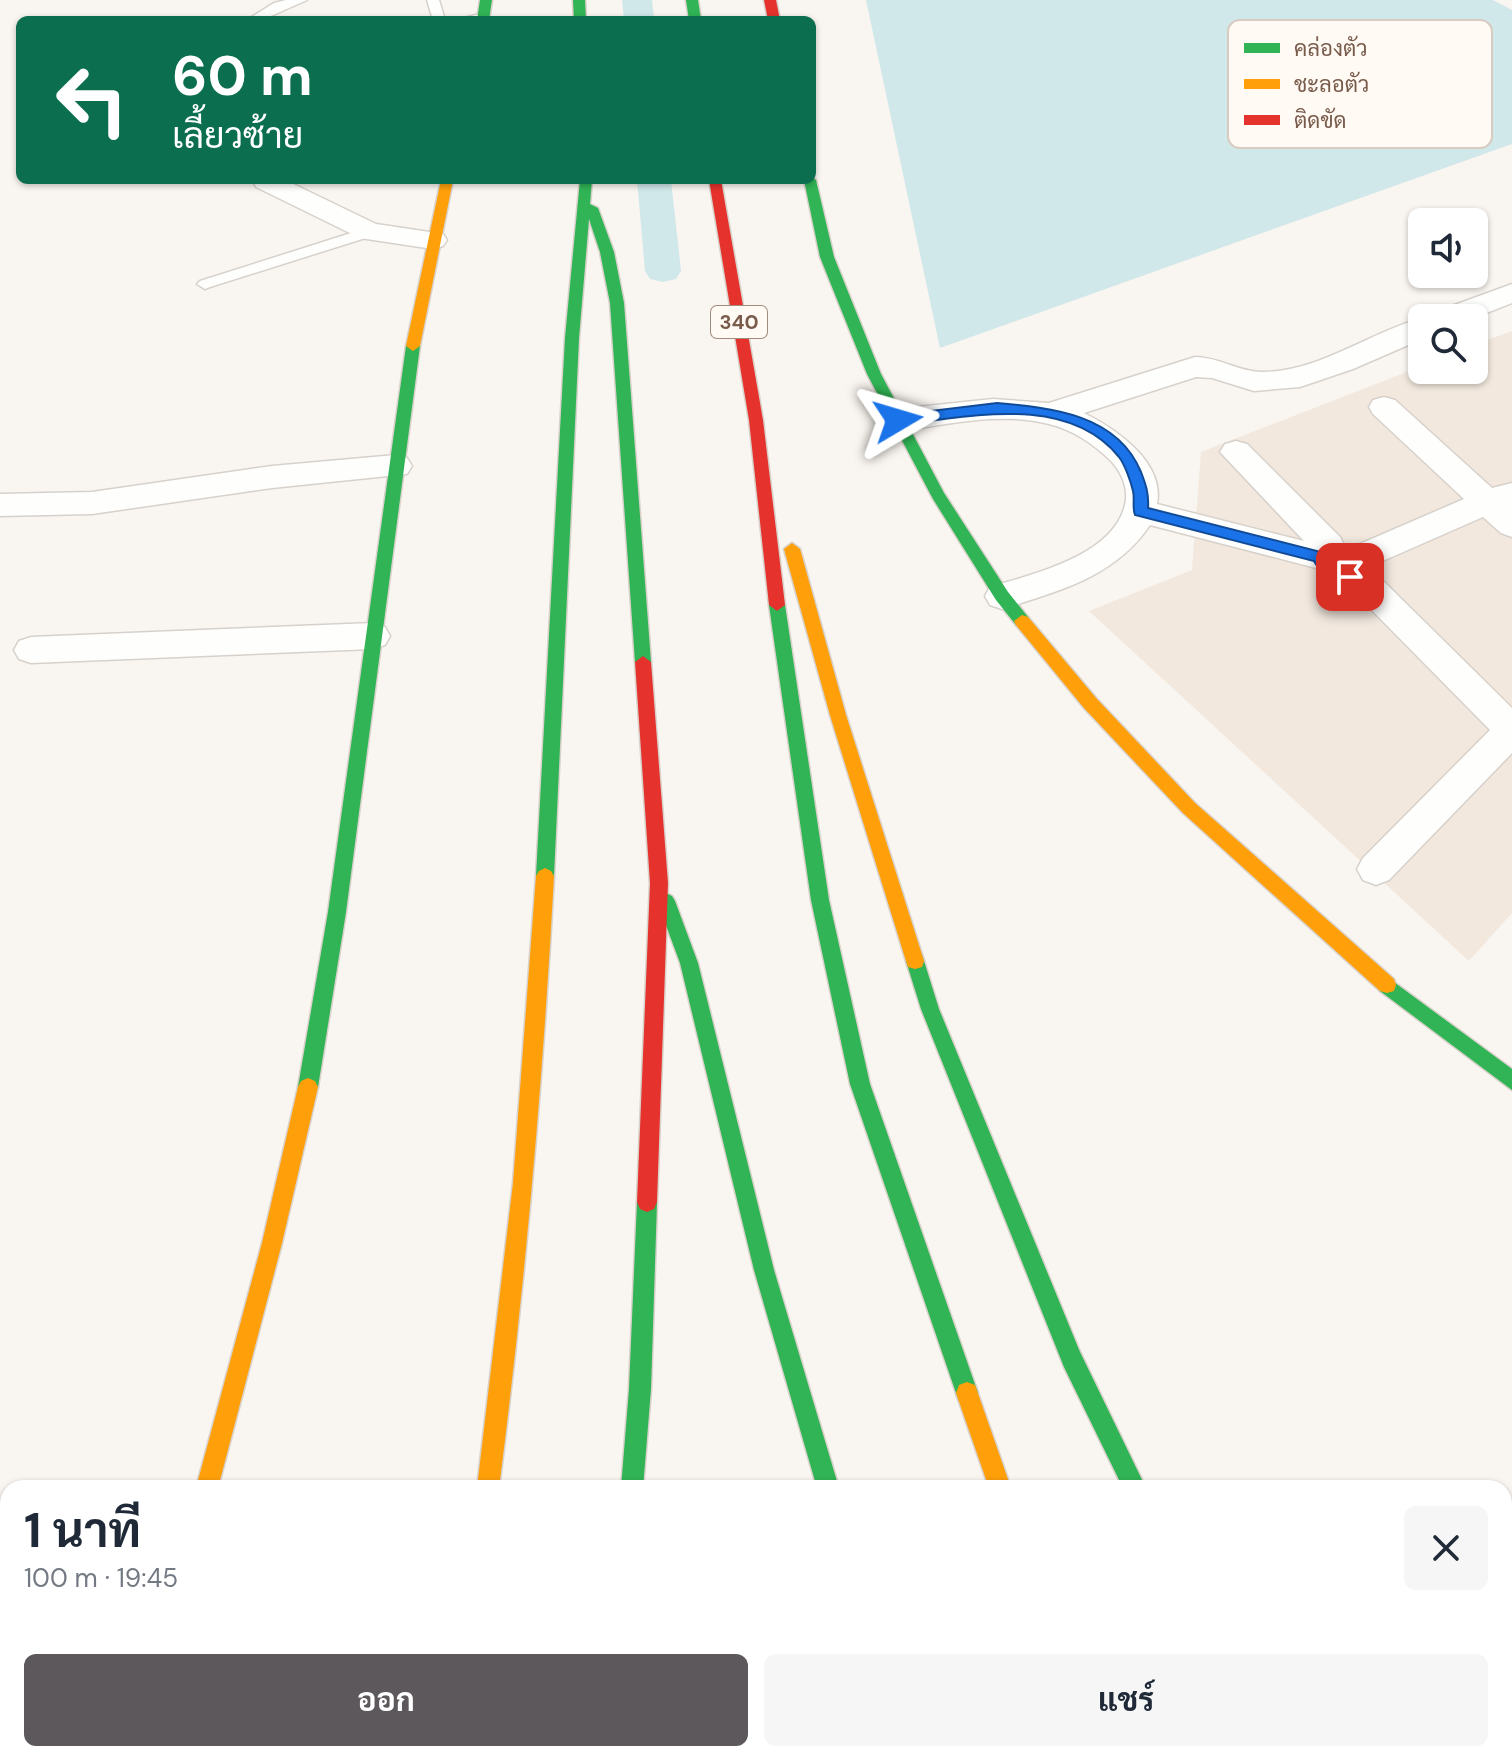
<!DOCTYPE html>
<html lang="th">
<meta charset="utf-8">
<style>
body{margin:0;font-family:"DM Sans",Sarabun,sans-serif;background:#f6f6f7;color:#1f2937;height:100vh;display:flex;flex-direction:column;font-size:30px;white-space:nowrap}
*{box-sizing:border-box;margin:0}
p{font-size:26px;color:#747a83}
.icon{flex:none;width:44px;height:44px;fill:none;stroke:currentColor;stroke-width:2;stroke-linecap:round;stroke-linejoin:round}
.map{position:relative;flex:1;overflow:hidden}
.side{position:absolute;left:0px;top:1480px;width:1512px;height:282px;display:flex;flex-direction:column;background:#fff;border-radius:24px 24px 0 0;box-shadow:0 2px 6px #0004}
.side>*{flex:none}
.banner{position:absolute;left:16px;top:16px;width:800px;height:168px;border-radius:12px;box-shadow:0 2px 6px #0004;background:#0b6e4f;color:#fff;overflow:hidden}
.fabs{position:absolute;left:1408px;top:208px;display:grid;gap:16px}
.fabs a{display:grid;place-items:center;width:80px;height:80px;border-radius:12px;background:#fff;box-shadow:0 2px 6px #0004;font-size:40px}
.pin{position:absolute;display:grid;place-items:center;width:68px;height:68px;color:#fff;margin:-34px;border-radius:16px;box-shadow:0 4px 12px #0006}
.me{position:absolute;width:88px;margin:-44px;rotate:83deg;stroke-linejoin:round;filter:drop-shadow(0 0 6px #0008)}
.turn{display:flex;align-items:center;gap:28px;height:168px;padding:0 24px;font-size:36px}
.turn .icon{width:104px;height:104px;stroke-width:2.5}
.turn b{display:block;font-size:56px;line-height:68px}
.round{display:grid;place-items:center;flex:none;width:84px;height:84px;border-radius:12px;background:#f6f6f7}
.summary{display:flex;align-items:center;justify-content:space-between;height:136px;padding:0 24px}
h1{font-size:48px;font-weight:700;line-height:60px}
.cta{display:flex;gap:16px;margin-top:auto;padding:16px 24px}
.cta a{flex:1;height:92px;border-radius:12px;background:#5c585b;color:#fff;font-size:32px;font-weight:700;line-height:92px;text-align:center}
.cta a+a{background:#f6f6f7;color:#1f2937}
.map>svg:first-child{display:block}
</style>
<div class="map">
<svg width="1512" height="1761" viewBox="0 0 1512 1761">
<rect width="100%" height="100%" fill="#f9f5f0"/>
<!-- residential -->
<path fill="#f2e8de" d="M1512,331v582l-43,48 -380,-350 103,-41 9,-118 221,-86v4h52v-25z"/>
<!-- water -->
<path fill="#d0e8ea" d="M866,0h627l19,10v134l-572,204z"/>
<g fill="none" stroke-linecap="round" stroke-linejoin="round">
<!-- canal -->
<path fill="#d0e8ea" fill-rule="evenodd" d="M622,0h30l2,20h-30z
M637,180h34l10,91 -5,8 -13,3 -13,-3 -5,-8z"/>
<!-- lane casing -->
<g stroke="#d7d1cb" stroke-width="3">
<path id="lane" d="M286,0h21l-45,20h-15l27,-17z
M427,0h12l6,20h-12z
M484,13l6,4 -1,3h-34z
M370,227l7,5 -2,3 -165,52 -5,2 -8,-5 3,-3z"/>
</g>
<!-- street casing -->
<g stroke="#d7d1cb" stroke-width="3">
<path id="street" d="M285,180l91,44 67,10 4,6 -4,6 -10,3 -73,-11 -104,-51 -3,-6z
M1512,284v19l-38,15h-41l5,-7z
M1422,318v21l-69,30 -53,18 -46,4 -42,-13 -16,-1 -112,36c32,16 81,49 73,91l147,37 -84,-89 5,-8 11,-3 11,3 93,93 4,8 -4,8 -5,2 -3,11 -12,3 -170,-44c-35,52 -91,66 -148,84l-12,-4 -5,-9 5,-9c43,-13 123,-31 135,-82 4,-16 -3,-32 -14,-44 -17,-17 -38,-31 -62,-37 -49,-13 -102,1 -151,7l-11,-4 -4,-7 4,-7 11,-4 95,-10 56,4 146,-46c24,0 44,15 67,15 57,0 106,-39 160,-54z
M1384,397l11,3 97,88 20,-5v54l-11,-4 -18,-16 -114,50 143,141v45l-123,127 -13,5 -13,-5 -6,-11 6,-11 127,-128 -143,-145 -5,-9 5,-9 8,-2 -6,-9 4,-9 111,-48 -91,-85 -4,-7 4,-7z
M396,455l11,3 5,8 -5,8 -135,14 -180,26 -92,2v-22l92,-2 180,-26z
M373,623l12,4 5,9 -5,9 -12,4 -342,14 -12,-4 -5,-9 5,-9 12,-4z"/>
</g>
<!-- fast casing -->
<g stroke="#d9d2cb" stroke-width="3">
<path id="fast" d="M480,0h12l-3,20h-12z
M573,0h12l1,20h-12z
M686,0h12l3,20h-12z
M812,177l4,3 18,77 47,117 63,119 64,99 20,25 2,4 -2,4h-12l-20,-25 -63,-101 -66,-125 -47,-117 -16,-77h8z
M580,180h12l-2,24 8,4 16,44 10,51 27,359 -8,6 -8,-6 -25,-359 -10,-51 -11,-33 -10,119 -25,538 -3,5h-12l-3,-5 29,-538z
M413,341l7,5 -74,566 -28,175 -3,6 -7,3 -7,-3 -3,-6 30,-175 78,-566z
M777,599l8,6 44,295 41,184 108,309 -3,8 -8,3 -8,-3 -3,-8 -106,-309 -39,-184 -42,-295z
M666,893l6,3 3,5 23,62 76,307 65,218h-22l-63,-218 -74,-307 -23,-62 3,-5z
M915,953l7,2 2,6 15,48 141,343 66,136h-23l-59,-121 -143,-358 -15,-48 2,-6z
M1387,977l125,92v21l-132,-99 -2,-6 2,-6z
M647,1192l7,3 3,7 -6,187 -8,99h-22l8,-99 8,-187 3,-7z
M903,1754h24l2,7h-24z
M1092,1754h24l3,7h-24z"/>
</g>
<!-- slow casing -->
<g stroke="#d9d2cb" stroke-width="3">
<path id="slow" d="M441,180h12l-33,166 -7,5 -7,-5z
M792,543l8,6 46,166 78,246 -2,6 -7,2 -7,-2 -2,-6 -76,-246 -46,-166z
M1022,615l6,2 68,81 99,105 199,176 2,6 -2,6 -7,2 -7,-2 -197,-178 -99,-105 -68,-83 -2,-4z
M545,868l6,3 3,5c-11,205 -29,409 -55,612h-22l36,-305 23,-307 3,-5z
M308,1078l7,3 3,6 -36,156 -64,245h-22l66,-245 36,-156 3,-6z
M967,1382l8,3 36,103h-22l-33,-95 3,-8z
M1256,1754h25l3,7h-25z"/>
</g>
<!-- jam casing -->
<g stroke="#d9d2cb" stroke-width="3">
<path id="jam" d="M764,0h12l4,20h-12z
M709,180h12l42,240 22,185 -8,6 -8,-6 -20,-185z
M643,656l8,6 17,221 -11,319 -3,7 -7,3 -7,-3 -3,-7 13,-319 -15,-221z
M119,1754h24l-2,7h-24z
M435,1754h24l-1,7h-24z
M598,1754h24v7h-24z"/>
</g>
<!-- lane -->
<use href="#lane" fill="#fefefd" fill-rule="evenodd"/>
<!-- street -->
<use href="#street" fill="#fefefd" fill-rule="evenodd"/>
<!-- fast -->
<use href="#fast" fill="#30b455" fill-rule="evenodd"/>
<!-- slow -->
<use href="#slow" fill="#ff9f0a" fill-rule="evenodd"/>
<!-- jam -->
<use href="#jam" fill="#e5322d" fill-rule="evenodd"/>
</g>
<!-- route -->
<path fill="#1a73e8" stroke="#114b97" stroke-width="2" d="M997,403c55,5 120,11 144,69 5,13 8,22 7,36l177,45 9,14 21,6 3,4 -8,6 -27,-7 -9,-15 -179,-46c-3,-8 0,-16 -2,-24 -2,-9 -8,-26 -14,-34 -52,-64 -151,-40 -221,-32l-8,-5 8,-5z"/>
<g text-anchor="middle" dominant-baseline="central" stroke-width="6" stroke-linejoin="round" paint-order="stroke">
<!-- shield labels -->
<rect fill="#fffaf3" stroke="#a28b7f" stroke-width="2" x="711" y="306" width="56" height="32" rx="6"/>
<g font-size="20" font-weight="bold" fill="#7a5c4d">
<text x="739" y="322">340</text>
</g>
</g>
<!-- legend -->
<rect x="1228" y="20" width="264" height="128" rx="12" fill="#fffaf3" stroke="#d7cbc1" stroke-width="2"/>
<rect x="1244" y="43" width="36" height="10" fill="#30b455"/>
<rect x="1244" y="79" width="36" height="10" fill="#ff9f0a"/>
<rect x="1244" y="115" width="36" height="10" fill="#e5322d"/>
<g font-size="22" fill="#7a5c4d">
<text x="1294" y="56">คล่องตัว</text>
<text x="1294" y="92">ชะลอตัว</text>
<text x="1294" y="128">ติดขัด</text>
</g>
</svg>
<div class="fabs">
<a><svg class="icon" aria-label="sound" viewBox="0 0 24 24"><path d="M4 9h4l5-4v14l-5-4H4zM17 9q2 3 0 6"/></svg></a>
<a><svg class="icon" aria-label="search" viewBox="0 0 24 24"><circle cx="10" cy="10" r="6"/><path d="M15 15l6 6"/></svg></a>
</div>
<div class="pin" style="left:1350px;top:577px;background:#d93025"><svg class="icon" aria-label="arrive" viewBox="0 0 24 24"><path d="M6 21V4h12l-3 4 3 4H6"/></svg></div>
<svg class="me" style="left:898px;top:420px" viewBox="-20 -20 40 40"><path d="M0-17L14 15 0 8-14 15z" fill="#1a73e8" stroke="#fff" stroke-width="4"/></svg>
<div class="banner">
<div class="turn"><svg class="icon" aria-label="left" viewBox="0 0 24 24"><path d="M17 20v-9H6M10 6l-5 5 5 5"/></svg><div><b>60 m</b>เลี้ยวซ้าย</div></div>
</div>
<section class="side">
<div class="summary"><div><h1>1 นาที</h1><p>100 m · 19:45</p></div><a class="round"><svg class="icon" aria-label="close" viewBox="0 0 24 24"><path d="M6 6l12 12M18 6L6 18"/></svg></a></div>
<div class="cta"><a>ออก</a><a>แชร์</a></div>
</section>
</div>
